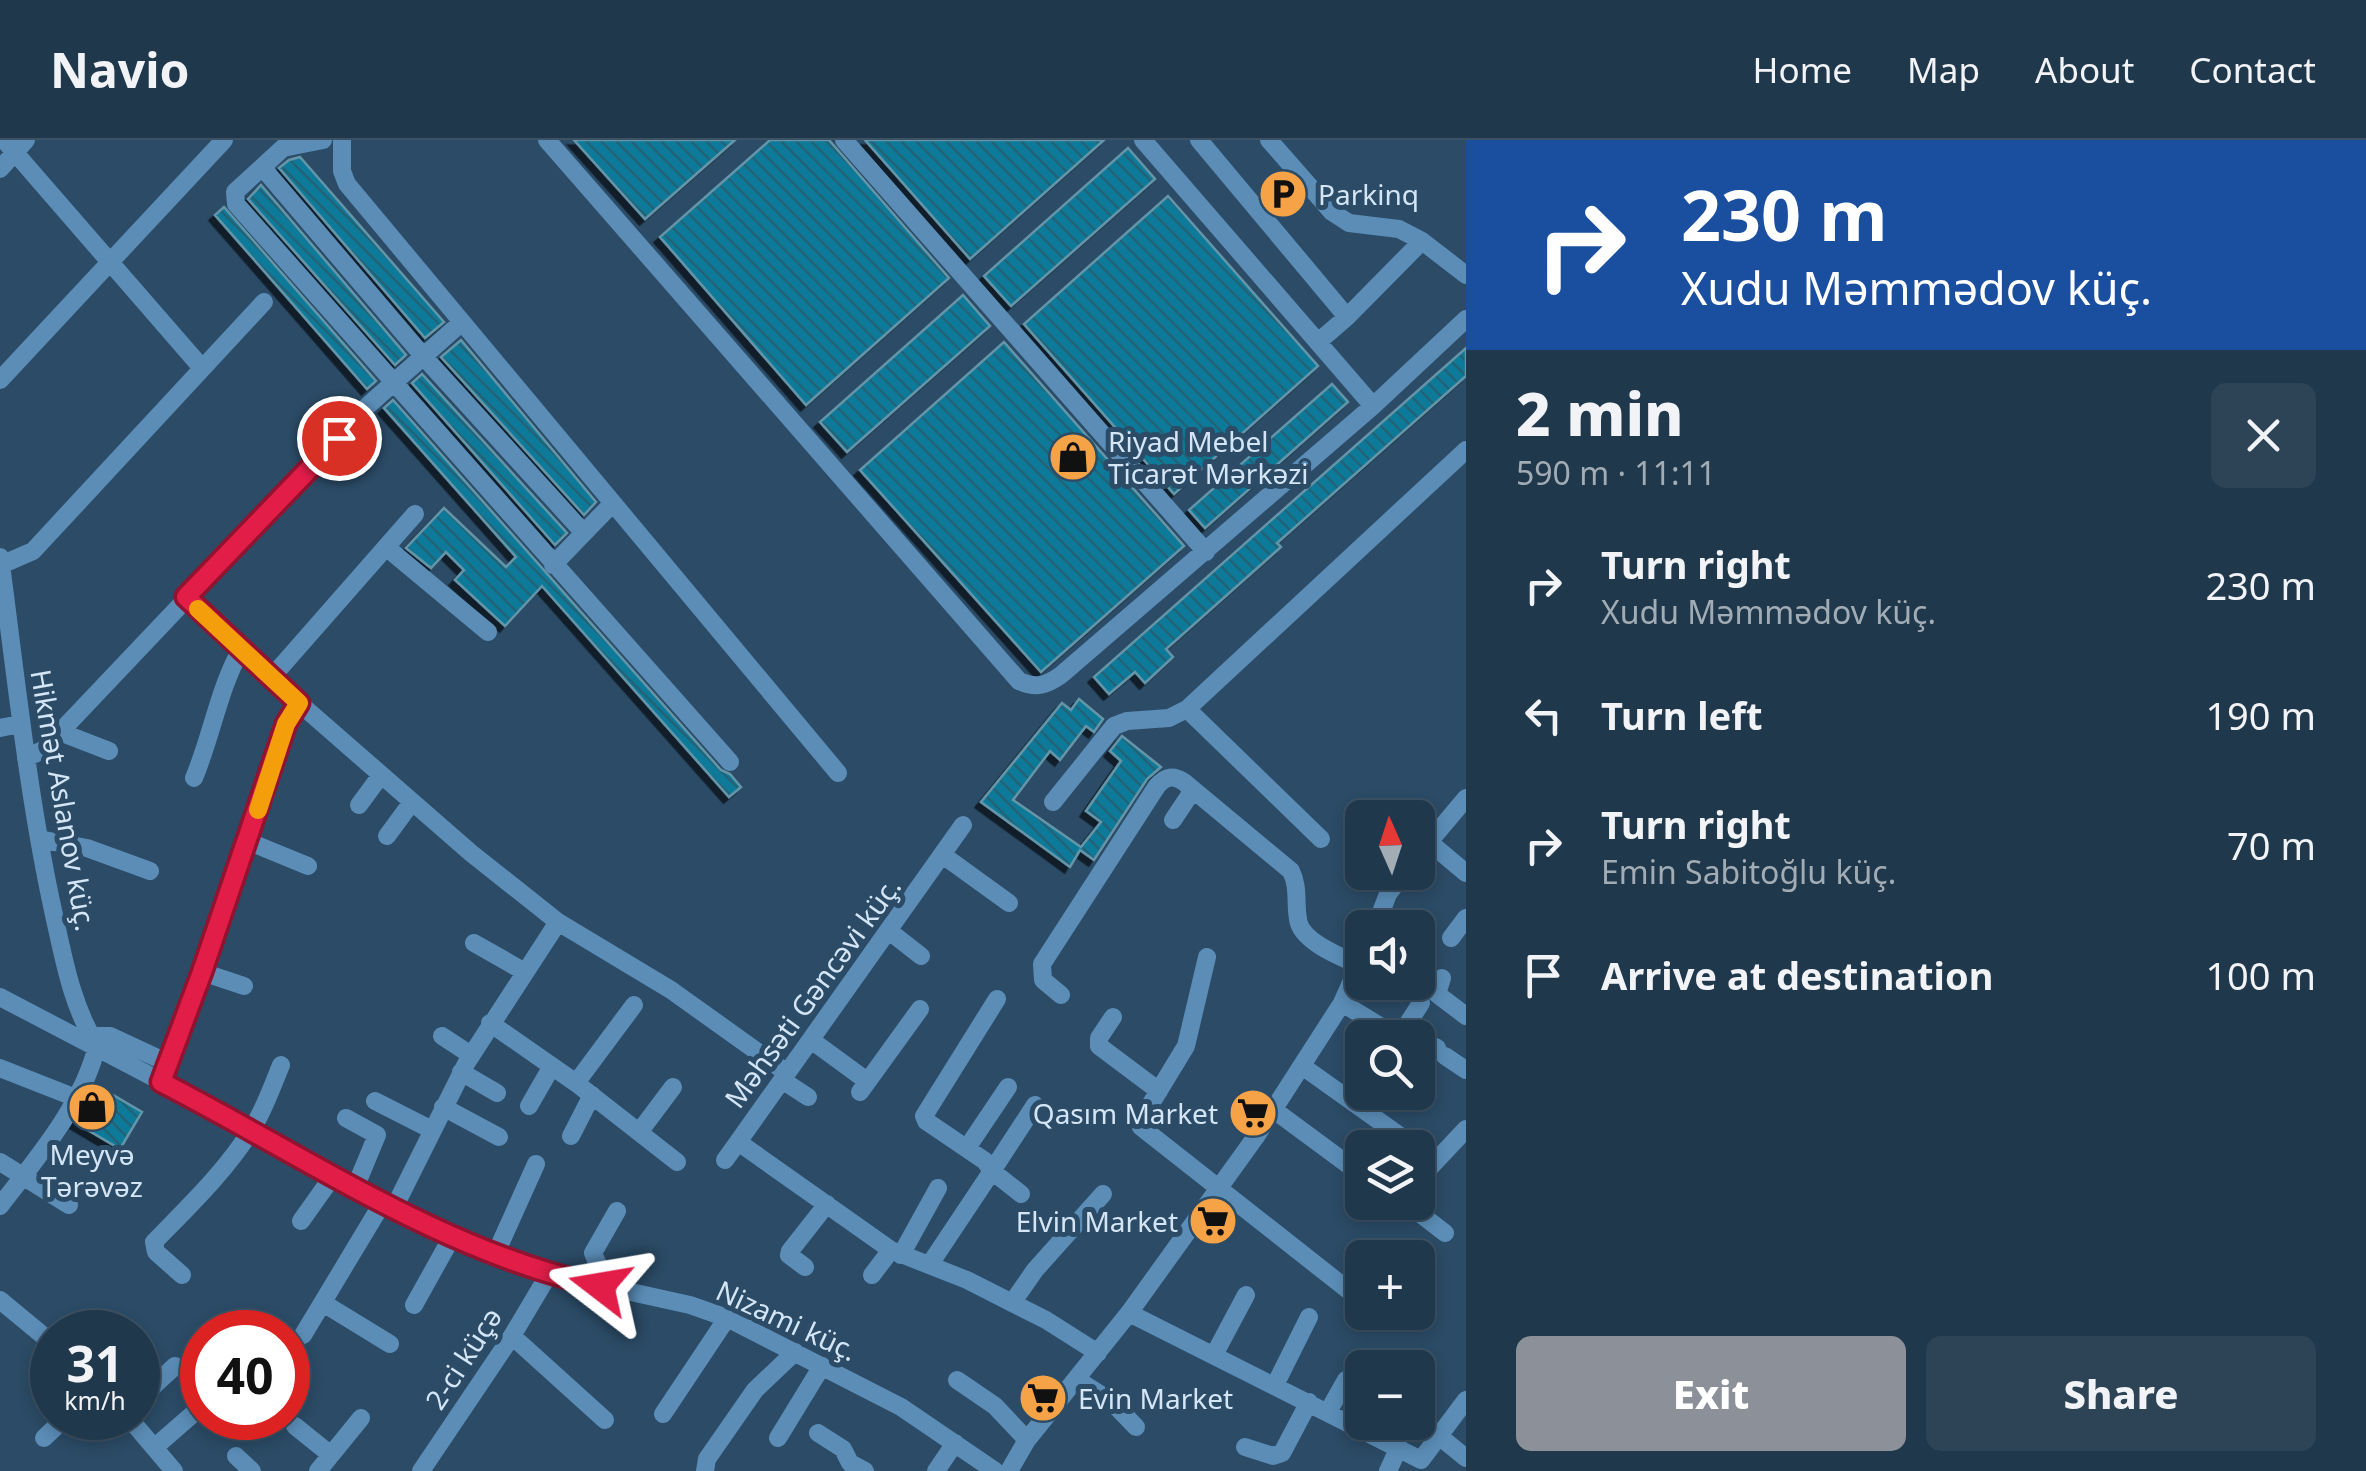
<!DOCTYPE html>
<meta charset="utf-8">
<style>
body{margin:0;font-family:"Noto Sans",sans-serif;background:#2d4356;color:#f1f3f6;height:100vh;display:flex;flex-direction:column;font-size:38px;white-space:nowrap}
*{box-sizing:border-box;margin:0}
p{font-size:32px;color:#a2acb5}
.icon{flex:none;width:55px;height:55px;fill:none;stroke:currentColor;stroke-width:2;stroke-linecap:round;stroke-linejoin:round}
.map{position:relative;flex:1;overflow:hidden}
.drawer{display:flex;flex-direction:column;background:#20384c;width:900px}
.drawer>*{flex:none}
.top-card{background:#1a4fa0;color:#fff;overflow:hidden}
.needle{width:65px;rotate:357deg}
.controls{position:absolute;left:1345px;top:660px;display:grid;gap:20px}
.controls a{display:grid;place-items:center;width:90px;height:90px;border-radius:15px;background:#20384c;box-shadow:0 5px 15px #0003,0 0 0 2px #3d5264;font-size:50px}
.speed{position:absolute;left:30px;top:1170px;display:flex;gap:20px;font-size:50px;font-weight:700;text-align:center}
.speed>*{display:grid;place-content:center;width:130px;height:130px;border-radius:50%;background:#20384c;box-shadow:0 5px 15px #0003,0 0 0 2px #3d5264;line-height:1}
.speed small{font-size:25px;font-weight:400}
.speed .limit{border:15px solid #d22;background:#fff;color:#111}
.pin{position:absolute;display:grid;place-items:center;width:85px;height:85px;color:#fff;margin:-42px;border:5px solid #fff;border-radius:50%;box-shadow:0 2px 10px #0007}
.me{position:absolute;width:110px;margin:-55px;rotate:284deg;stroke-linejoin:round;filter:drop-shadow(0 0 8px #0008)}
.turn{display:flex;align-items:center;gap:35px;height:210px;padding:0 50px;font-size:45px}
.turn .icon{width:130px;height:130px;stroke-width:2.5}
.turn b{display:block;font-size:70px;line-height:85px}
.round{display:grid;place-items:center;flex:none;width:105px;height:105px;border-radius:15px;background:#2d4356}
.overview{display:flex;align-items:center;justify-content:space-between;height:170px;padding:0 50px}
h1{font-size:60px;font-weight:800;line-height:75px}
.primary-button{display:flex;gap:20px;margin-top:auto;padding:20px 50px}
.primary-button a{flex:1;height:115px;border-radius:15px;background:#8c9099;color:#fff;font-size:40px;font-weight:800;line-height:115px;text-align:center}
.primary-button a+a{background:#2d4356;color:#f1f3f6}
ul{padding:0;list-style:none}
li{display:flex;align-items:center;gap:30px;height:130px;padding:0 50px}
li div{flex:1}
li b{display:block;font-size:38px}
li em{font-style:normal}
header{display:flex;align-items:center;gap:60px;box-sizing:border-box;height:140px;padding:0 50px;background:#20384c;border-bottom:2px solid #3d5264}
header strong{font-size:48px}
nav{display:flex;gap:55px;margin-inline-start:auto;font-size:35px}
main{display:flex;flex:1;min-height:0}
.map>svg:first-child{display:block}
</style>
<header>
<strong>Navio</strong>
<nav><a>Home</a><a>Map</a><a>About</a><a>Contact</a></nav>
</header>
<main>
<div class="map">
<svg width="1466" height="1331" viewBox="0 0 1466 1331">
<defs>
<pattern id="building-back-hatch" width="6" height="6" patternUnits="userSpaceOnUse" patternTransform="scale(2.5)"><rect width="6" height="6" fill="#0d7a9a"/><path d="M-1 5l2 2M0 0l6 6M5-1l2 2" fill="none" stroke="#246276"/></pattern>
<filter id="shadow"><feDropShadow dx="-5.5" dy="5.5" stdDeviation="0" flood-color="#0009"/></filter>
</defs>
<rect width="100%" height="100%" fill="#2b4b66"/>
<!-- building -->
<path fill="url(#building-back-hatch)" stroke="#6595a8" stroke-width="2.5" filter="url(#shadow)" d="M574,0h161l-90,79z
M770,0h59l120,138 -143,127 -146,-168z
M865,0h239l-134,119z
M1128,8l27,31 -144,127 -27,-30z
M300,17l144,165 -19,16 -146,-170 10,-8z
M261,45l145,170 -11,10 -147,-166z
M1168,56l150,170 -144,128 -150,-170z
M224,67l152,174 -9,8 -152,-174z
M963,155l27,31 -143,126 -27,-30z
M461,200l135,162 -12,13 -143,-158z
M1004,202l180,204 -143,126 -181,-202z
M1466,208v28l-189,167 4,4 -115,102 7,8 -28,26 -10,-11 -26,22 -15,-17z
M422,234l145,159 -12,12 -143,-162z
M1332,244l16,18 -143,126 -16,-18z
M393,260l328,370 9,4 11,13 -12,10 -187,-211 -37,40 -50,-46 9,-10 -18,-18 -15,16 -25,-20 38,-40 62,59 10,-10 -132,-149z
M1079,559l24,20 -9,13 -8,-6 -26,34 -10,-9 -37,49 68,47 20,-25 -15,-11 35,-50 -11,-10 12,-15 39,31 -14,12 -53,81 -14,-10 -10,17 -89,-65 81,-99 9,7z
M96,945l46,27 -22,37 -44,-26z"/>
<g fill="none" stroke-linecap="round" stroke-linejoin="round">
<!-- minor -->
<path stroke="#5b8db7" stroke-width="18" d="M4,0l198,228
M323,0l-40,8 -48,44 1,12 494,558
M342,0v31l5,13 491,589
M547,0l472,541c17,8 28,4 42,-6l312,-269 93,-87
M844,0l362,412
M1143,0l230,266
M1199,0l148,177 -29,25
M1269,0l63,72 17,11 50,6 23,12 44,34
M262,27l162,190 160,176
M0,29l26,-29
M1347,177l75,-76
M0,240l224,-240
M356,276l105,-93
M386,407l102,85
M0,417c16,120 28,240 54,358 10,45 18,91 43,131
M1,425l32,-14 231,-249
M553,425l59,-61
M186,457l113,106 172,150 87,69 113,68 116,83
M271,538l144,-164
M1187,569l134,130
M0,588l20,-4
M60,592l49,19
M26,618l17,-8 296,-312h11l16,22
M194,638c17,-40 26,-93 47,-128
M1053,662l61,-76 13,-5 42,-3 18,-9 279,-259
M359,665l22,-30
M1173,680l20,-30
M963,685l-225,317 153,108 76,30 79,40 52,33
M387,696l25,-34
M39,699l48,9 63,23
M247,701l61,25
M1429,702l37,-44
M944,716l65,47
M1418,717l11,-15 37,31
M1375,788l13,-34 17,-22
M889,791l32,25
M1451,798l15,-20
M474,803l51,29
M1207,817l-21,89 -45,74v7l221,174
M202,832l42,14
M1442,838l-5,16 29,22
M1061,855l-18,-15 -1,-16 115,-178c9,-10 16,-11 27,-4l107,89c8,16 4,31 7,48 2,22 43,38 61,46
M0,857l252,132 103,59 98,47 96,39 141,31 37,13 174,89 94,64
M1342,863l51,31 10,-3 12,7
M1113,877l-14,21v8l60,45
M490,883l86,60 101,79
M1403,891l18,-28
M90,896h20l58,27
M442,896l29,19
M1418,899l19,9
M811,900l56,41
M1445,916l21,14
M1302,926l101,72
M0,928l76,30
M461,932l36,21
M782,940l26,17
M161,941l41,-109 84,-248 13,-21
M576,943l58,-78
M860,952l60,-83
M375,961l57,29
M529,966l23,-40
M443,967l56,30
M1274,970l88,65
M346,978l31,17 -22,53
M640,991l33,-44
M571,996l21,-41
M967,1008l41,-61
M725,1020l13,-18
M0,1022l69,43
M1418,1040l48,-51
M1021,1054l-29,-23 43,-66
M1405,1062l40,31
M0,1066c37,-48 82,-100 97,-160
M394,1068l73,-146 91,-140
M301,1081l32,-45
M496,1113l40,-89
M901,1115l37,-67
M930,1124l62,-93 -7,-10 -59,-40 -2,-5 73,-117
M805,1127l-16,-12 1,-4 37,-47
M182,1135l-26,-23 -2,-10c35,-36 71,-70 98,-113 12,-19 20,-42 29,-64
M872,1135l19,-25
M601,1146l1,-12 -9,-21 24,-42
M0,1160l52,43
M323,1163l67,41
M1012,1163l23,-33 68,-76
M414,1165l39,-70
M1378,1172l1,2
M1129,1173l292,147 45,-60
M303,1195l80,-133
M512,1196l93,84
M1214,1215l32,-60
M1076,1239l35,22 25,26
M957,1240l38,26 32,34
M1275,1245l34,-68
M138,1260l37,-34
M1328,1272l18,-32
M663,1274l64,-96
M129,1278l45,53
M295,1286l36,29
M818,1293l25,16 7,14 15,8
M1439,1296l27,22
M44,1298l21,-20
M778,1298l44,-72
M155,1307l47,-41
M1245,1307l28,9 9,-3 27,-51
M236,1316l16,15
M318,1331l43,-53
M421,1331l91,-135 37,-62
M705,1331l2,-12 48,-69 40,-38
M936,1331l19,-28
M1009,1331l18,-31 102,-127 128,-178 85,-132 20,-45
M1388,1331l11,-24"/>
</g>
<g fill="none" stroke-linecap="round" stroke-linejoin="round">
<!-- route casing -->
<g stroke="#92132f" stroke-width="25">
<path id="route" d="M339,298l-153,159 113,106 -13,21 -84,248 -41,110c142,73 281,170 439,204"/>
</g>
<!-- route -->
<use href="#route" stroke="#e11d48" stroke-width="18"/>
<!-- slow -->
<path stroke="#f59e0b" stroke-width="18" d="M198,469l101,94 -13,21 -28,86"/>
</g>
<!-- icons -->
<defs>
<g id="parking-disc" transform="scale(2.5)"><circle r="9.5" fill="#f5a346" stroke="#2b4b66"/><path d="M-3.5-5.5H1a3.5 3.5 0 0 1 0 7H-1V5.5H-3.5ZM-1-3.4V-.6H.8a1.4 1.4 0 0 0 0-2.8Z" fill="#111"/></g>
<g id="shop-disc" transform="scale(2.5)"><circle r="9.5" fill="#f5a346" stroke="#2b4b66"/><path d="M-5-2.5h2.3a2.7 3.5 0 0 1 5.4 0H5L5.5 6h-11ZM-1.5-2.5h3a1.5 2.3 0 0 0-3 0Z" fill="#111"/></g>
<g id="supermarket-disc" transform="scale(2.5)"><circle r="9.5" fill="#f5a346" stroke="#2b4b66"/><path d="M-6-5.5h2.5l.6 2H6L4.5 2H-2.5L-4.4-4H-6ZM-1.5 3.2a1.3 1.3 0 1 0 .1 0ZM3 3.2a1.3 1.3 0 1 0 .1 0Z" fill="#111"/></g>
</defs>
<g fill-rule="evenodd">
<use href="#parking-disc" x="1283" y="54"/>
<use href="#shop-disc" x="1073" y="317"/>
<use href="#shop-disc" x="92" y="967"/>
<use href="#supermarket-disc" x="1253" y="973"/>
<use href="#supermarket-disc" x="1213" y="1081"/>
<use href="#supermarket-disc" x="1043" y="1258"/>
</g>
<g text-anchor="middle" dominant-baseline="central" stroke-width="10" stroke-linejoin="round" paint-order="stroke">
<!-- poi labels -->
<g font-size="28" fill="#d4e6f6" stroke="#2b4b66" text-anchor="start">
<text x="1318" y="54">Parkinq</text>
<text x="1108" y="301">Riyad Mebel<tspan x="1108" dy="32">Ticarət Mərkəzi</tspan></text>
<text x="1218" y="973" text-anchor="end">Qasım Market</text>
<text x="92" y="1014" text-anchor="middle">Meyvə<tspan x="92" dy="32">Tərəvəz</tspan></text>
<text x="1178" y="1081" text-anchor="end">Elvin Market</text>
<text x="1078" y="1258">Evin Market</text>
</g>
<!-- street labels -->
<g font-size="28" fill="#d4e6f6" stroke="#2b4b66">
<text transform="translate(64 660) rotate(80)">Hikmət Aslanov küç.</text>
<text transform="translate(812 852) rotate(-54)">Məhsəti Gəncəvi küç.</text>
<text transform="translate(787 1180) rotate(25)">Nizami küç.</text>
<text transform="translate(463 1218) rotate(-57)">2-ci küçə</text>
</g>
</g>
</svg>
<div class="controls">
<a><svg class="needle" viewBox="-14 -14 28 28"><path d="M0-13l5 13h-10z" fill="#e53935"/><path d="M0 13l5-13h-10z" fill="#a2acb5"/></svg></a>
<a><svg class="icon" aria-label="sound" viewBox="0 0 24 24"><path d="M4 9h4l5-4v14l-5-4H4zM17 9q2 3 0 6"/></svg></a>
<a><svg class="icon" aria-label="search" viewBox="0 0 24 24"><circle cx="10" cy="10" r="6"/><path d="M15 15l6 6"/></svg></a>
<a><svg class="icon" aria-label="layers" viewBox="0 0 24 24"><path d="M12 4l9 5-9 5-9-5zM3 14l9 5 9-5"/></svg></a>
<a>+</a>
<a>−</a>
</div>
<div class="speed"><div>31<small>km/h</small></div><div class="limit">40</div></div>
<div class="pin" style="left:339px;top:298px;background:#d93025"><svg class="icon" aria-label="arrive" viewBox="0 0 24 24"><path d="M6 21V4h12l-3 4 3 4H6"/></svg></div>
<svg class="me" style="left:600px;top:1146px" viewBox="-20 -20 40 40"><path d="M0-17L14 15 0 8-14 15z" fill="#e11d48" stroke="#fff" stroke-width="4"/></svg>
</div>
<section class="drawer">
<div class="top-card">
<div class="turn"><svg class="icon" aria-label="right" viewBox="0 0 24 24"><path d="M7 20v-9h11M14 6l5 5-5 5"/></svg><div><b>230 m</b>Xudu Məmmədov küç.</div></div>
</div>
<div class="overview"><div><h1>2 min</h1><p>590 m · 11:11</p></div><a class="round"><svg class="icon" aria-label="close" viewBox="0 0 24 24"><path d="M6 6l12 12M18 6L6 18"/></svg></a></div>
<ul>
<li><svg class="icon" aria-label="right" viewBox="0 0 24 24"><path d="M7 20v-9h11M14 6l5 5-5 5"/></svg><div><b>Turn right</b><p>Xudu Məmmədov küç.</p></div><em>230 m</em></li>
<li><svg class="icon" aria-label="left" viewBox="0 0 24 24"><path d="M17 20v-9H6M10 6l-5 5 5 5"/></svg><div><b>Turn left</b></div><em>190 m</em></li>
<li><svg class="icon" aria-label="right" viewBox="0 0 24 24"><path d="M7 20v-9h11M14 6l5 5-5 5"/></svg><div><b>Turn right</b><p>Emin Sabitoğlu küç.</p></div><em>70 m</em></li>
<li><svg class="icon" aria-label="arrive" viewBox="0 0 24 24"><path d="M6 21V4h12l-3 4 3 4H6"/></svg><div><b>Arrive at destination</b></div><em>100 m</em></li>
</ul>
<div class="primary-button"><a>Exit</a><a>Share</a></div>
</section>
</main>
